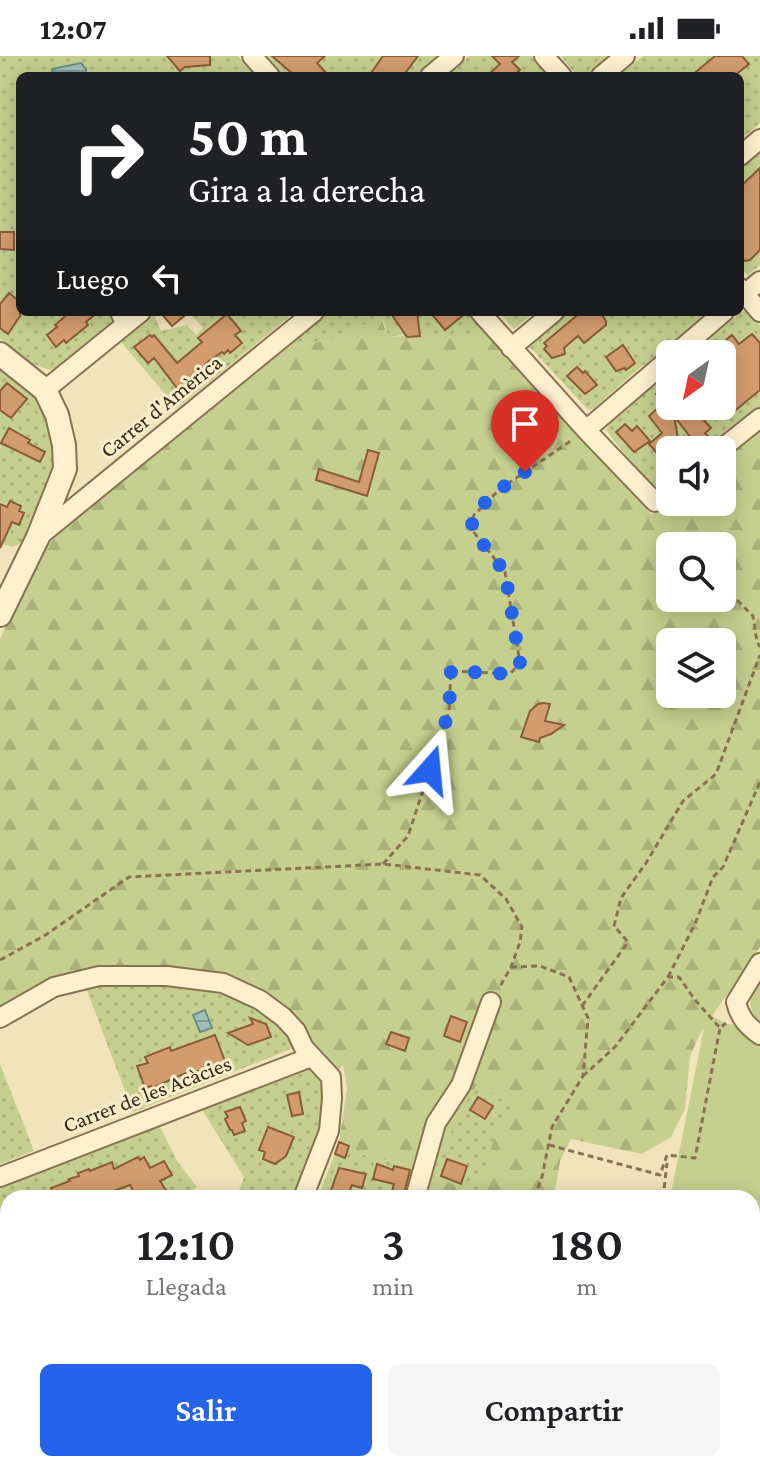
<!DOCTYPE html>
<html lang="es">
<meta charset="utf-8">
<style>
body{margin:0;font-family:"Crimson Pro",serif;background:#f6f6f6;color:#202124;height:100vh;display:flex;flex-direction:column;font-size:30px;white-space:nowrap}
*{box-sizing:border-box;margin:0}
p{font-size:26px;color:#757577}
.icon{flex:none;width:44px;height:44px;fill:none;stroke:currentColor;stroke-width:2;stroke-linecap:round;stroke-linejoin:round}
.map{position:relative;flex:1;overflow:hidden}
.panel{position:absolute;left:0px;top:1134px;width:760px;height:282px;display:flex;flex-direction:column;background:#fff;border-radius:24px 24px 0 0;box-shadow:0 4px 20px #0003}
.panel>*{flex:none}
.guide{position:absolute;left:16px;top:16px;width:728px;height:244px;border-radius:12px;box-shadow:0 4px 20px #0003;background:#202124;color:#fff;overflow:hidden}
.needle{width:52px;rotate:213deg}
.controls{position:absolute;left:656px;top:284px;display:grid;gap:16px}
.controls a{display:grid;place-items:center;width:80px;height:80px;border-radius:12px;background:#fff;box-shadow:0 4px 20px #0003;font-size:40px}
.pin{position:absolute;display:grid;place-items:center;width:68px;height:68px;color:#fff;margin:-82px -34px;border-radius:50% 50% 50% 0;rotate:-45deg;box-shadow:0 0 8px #0007}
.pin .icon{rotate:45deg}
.me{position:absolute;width:88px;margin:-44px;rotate:18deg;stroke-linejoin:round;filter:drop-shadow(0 0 6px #0008)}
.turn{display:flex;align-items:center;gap:28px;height:168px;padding:0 40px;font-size:36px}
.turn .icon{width:104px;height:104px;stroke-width:2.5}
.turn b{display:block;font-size:56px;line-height:68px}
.then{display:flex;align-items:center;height:76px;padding:0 40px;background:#0003;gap:16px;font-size:30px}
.eta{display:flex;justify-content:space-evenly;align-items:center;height:136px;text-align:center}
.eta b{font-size:48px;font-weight:600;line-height:56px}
.action{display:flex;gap:16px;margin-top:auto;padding:16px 40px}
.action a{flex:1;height:92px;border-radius:12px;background:#2563eb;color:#fff;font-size:32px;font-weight:600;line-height:92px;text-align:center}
.action a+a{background:#f6f6f6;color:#202124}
.status{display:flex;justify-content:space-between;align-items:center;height:56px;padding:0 40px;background:#fff;direction:ltr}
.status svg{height:22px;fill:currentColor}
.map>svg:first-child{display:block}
</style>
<div class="status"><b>12:07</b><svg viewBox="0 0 49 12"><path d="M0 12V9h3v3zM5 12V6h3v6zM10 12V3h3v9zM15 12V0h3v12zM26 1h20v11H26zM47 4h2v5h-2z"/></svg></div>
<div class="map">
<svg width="760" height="1415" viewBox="0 0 760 1415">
<defs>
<pattern id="farmland-rules" width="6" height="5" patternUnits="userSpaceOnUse" patternTransform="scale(2)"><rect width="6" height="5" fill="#e7e0a7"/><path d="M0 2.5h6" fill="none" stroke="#c7c08f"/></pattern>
<pattern id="forest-firs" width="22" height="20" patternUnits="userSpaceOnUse" patternTransform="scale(2)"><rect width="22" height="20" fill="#c5cf8e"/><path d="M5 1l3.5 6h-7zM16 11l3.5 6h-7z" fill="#aab27a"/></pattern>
<pattern id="garden-dots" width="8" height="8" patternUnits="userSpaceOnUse" patternTransform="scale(2)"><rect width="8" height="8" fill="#c5cf8e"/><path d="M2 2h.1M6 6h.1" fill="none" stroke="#aab27a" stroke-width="1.8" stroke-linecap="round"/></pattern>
<pattern id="water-rules" width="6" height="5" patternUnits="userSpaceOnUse" patternTransform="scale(2)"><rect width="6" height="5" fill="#9fc1b9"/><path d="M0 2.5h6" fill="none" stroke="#829d96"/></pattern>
</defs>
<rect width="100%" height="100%" fill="#f1e3ba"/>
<!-- farmland -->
<path fill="url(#farmland-rules)" d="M752,1325l8,2v88h-198v-6l-9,-1h199z"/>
<!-- green -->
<path fill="#c5cf8e" d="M760,921v47c-15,-20 -11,-27 0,-47z
M707,957l19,11 14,1 20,15v333l-8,-2v-173h-82z"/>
<!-- forest -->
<path fill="url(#forest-firs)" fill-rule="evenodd" d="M381,261l7,21 14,-2 3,-2 84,-1 163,182 18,-14 52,1v-43l38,-31v519l-59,85 -11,24 -5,53 -14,28 -29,17 -71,-15 -11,22 -6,37h-143l8,-29 -62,-16 -8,-7 -10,-4 8,-54 -4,-23 -9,10 -18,-23 -230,-64 -33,11 -53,29v-389l31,-67 16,-28 12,-11 229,-187 1,1 41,-7zM670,490h52v52h-52zM670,586h52v52h-52z
M0,1297l8,11v100h74l7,7h-89z
M203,1408h291l-2,7h-300z"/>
<!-- garden -->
<path fill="url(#garden-dots)" d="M0,0h238l18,20h-236v236h103l-69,57c-17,3 -41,-20 -54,-30z
M266,0h172l-11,12 -2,-1 -12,9h-129z
M469,0h64l17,20h-105z
M561,0h50l-26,20h-8z
M643,0h117v67l-20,17v-64h-122z
M760,95v114l-12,10 -8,-7v-100z
M744,255l5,1 11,13v83l-49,42h-41v35l-12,5 -27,-28 -25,-32 4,-7 60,-51v34h52v-52h-31l50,-42z
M189,256h106l-118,96 -56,-66 33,-27 7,16 26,-6 9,10 7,-7z
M330,256h140l19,21 -82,4 -2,-3 -17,4 -4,-16 -3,-5 -51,23 -42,7z
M499,256h36l-21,17z
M567,256h139l-1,2 7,5 -74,50 -45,40 -5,1 -60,-65z
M0,309l36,30 9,15 9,29v23l-5,20 -26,58c-7,9 -14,7 -23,3z
M114,930l63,1 43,5 34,13 36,28 6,14 -163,65 -47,-124z
M0,1008l34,87 -34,13z
M306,1011l11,2 7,8 1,27 -5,27 -26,67h-58l8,-21 -43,-69z
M476,1030l8,2 28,18 -16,27 -19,60 -46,-17 27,-60z
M159,1069l18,36 20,26 -16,11h-173v166l-8,-12v-165z
M339,1086l10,4 8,7 62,16 -8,29h-93z"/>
<!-- water -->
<path fill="url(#water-rules)" stroke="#668f87" stroke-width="2" d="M81,7l5,6v4l-3,3h-30l-1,-7z
M205,954l7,18 -12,4 -7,-17z"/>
<!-- building -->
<path fill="#d39c6d" stroke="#8a5c37" stroke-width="2" d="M167,0h43v9l-25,2 -5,4z
M272,0h53l-8,7 12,13h-34z
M383,0h35l-15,20h-34z
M492,0h27l-7,6 8,8 -7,6h-26l13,-12z
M715,0h27l7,8 -15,12h-43z
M760,112v82l-10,10 -5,1 -4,-4 -1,-9v-61z
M0,176h14v18l-14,-1z
M9,237l11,9v14l-12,18 -8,-6v-24z
M70,256h28l-12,10 2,3 -22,18 -2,-3 -8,7 -9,-12 10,-8 -2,-2z
M160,256h29l-17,14z
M390,256h27l3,24 -13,1z
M430,256h37l-22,18z
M581,256h19l6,9v4l-22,18 -6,-7 -14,12 1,6 -13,4 -8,-9 3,-3 -3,-3z
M227,258l14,17 -6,4 7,8 -12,10 -2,-3 -4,4 -2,-2 -17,12 3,5 -4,3 -2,5 -12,10 -4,2 -1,-1 -5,4 -26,-34 -6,5 -14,-16 16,-12 2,2 2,-2 23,28 25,-21 -4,-4z
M752,278l8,9v47l-28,23 -10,-11v-48h-13l23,-19 7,9z
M623,289l12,18 -9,7 -1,-2 -9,3 -10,-14z
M577,311l6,6 2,-2 12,14 -12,9 -18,-18z
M7,327l20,16 -16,19 -11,-8v-19z
M670,327v23h21l20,22 -6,5 4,4 -11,10 -24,-31 6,34h-10v18l-21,-24 13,-11 -13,-17 11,-10h6l-10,-12z
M625,368l7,7 5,-5 13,15 -16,11 -18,-20z
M9,372l21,12 -2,3 17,9 -5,10 -39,-19z
M368,394l11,3 -12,43 -51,-16 3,-11 40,13z
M10,445l11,5 -2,5 5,2 -5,12 -7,-3 -12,26v-44l7,3z
M543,647l7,1 -5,17 19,4 -13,9 -11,4 -1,4 -18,-5 9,-26 8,-7z
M451,960l16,6 -7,20 -16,-6z
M250,962l16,6 5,13 -23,8 -20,-12 25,-9z
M391,976l18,6 -4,13 -19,-7z
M215,979l11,29 -20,7h-8l-11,4 -1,-2 -34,15 -1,-2 -6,2 -8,-22 11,-3 -3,-6 25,-10 1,4z
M299,1036l4,22 -11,2 -5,-21z
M478,1041l15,9 -8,13 -15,-9z
M240,1051l6,14 -4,2 3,8 -11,4 -2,-5h-2l-5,-11 3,-2 -3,-5z
M268,1071l26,10 -8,19 -11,8 -12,-5 2,-7 -6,-2z
M339,1086l10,4 -4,12 -10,-4z
M138,1101l2,3 4,-3 6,11 14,-7 8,14 -12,6 11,17h-34l-7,-13 -36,13h-39l-4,-10 19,-7 -1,-2 10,-3 -1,-3 11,-4 1,2 22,-9 2,7z
M447,1103l20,7 -6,18 -20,-8z
M377,1108l16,6 1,-4 16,4 -7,28h-13l4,-14 -21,-5z
M339,1112l27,6 -4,14 -10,-3 -5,13h-12l-6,-2z"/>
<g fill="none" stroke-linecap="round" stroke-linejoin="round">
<!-- service casing -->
<g stroke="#897253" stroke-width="13">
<path id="service" d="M115,256l7,15"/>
</g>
<!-- minor casing -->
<g stroke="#897253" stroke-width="22">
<path id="minor" d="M252,0l18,20
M544,0l18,20
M430,20l24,-20
M601,20l24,-20
M740,100l20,-17
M740,232l20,24
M740,242l20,-17
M480,256l106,118 69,72 15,-12
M511,292l43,-36
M675,298l49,-42
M45,334l96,-78
M586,374l84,-72
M720,394l40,-32
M38,481l276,-225
M760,907l-24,39c4,16 11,24 24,33
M0,962l54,-31 45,-11h68l56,7 37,17 23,17 13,14 8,17 27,29 1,21 -3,33 -26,67
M0,1121l311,-120
M415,1142l21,-75 25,-38 30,-83
M0,1351l8,9"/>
</g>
<!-- tertiary casing -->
<g stroke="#897253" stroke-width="26">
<path id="tertiary" d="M0,298l45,36 12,25 7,30 1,24 -27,68 -38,78"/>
</g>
<!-- path -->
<path stroke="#897253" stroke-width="3" stroke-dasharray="6 4" stroke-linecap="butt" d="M723,530l30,30 4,26 3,5
M383,808l25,-28 41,-125 2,-40 59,3 10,-11 -15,-91 -33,-42 -1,-8 3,-7 26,-26 72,-49
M0,904l44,-24 85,-59 254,-13 97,11 26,24 16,28 -2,15 -9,25 -12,21
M511,911l29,-1 29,11 19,41 -5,58 -31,51 -10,50 -8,21
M668,921l27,-53 18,-47 10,-10 37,-85
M582,950l46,-64 -14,-16 7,-28 25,-35 37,-62 33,-27 44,-119
M583,1020l32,-29 53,-70h11l16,23 25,28 6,-5
M549,1089l111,30 7,-20 28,3 25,-130
M663,1142l4,-35
M752,1320l8,1
M447,1415l2,-7"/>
<!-- service -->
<use href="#service" stroke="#fcf0ce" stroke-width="9"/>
<!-- minor -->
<use href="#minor" stroke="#fcf0ce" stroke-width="18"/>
<!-- tertiary -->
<use href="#tertiary" stroke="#fcf0ce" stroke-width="22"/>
</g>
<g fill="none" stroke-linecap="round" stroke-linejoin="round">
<!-- route -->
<path stroke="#2563eb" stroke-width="14" stroke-dasharray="0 25.2" d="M430,714l19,-59 2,-40 59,3 10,-11 -15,-91 -33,-42c-3,-23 36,-46 53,-58"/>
</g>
<g text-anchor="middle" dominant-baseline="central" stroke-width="6" stroke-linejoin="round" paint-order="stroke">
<!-- street labels -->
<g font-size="22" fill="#37291a" stroke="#f8edca">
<text transform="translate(161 350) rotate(-39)">Carrer d'Amèrica</text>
<text transform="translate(147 1038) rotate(-21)">Carrer de les Acàcies</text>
</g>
</g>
</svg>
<div class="controls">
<a><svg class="needle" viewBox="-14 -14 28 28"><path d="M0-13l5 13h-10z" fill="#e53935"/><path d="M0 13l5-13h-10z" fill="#757577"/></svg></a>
<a><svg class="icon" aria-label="sound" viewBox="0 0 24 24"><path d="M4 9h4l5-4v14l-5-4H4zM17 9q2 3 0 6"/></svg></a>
<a><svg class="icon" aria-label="search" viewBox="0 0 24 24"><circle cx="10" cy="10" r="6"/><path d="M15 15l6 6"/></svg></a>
<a><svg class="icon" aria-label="layers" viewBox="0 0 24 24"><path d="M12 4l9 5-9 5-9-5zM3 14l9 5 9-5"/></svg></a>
</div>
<div class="pin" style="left:525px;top:416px;background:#d93025"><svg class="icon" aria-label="arrive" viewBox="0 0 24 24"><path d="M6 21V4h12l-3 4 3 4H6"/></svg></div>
<svg class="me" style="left:430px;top:714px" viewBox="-20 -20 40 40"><path d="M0-17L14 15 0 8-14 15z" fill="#2563eb" stroke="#fff" stroke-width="4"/></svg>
<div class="guide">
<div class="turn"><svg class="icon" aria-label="right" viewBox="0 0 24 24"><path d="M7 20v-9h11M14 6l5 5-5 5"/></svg><div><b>50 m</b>Gira a la derecha</div></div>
<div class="then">Luego<svg class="icon" aria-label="left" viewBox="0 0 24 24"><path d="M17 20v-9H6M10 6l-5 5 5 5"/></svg></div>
</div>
<section class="panel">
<div class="eta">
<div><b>12:10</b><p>Llegada</p></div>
<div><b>3</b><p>min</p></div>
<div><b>180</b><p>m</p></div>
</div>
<div class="action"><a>Salir</a><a>Compartir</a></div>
</section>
</div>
